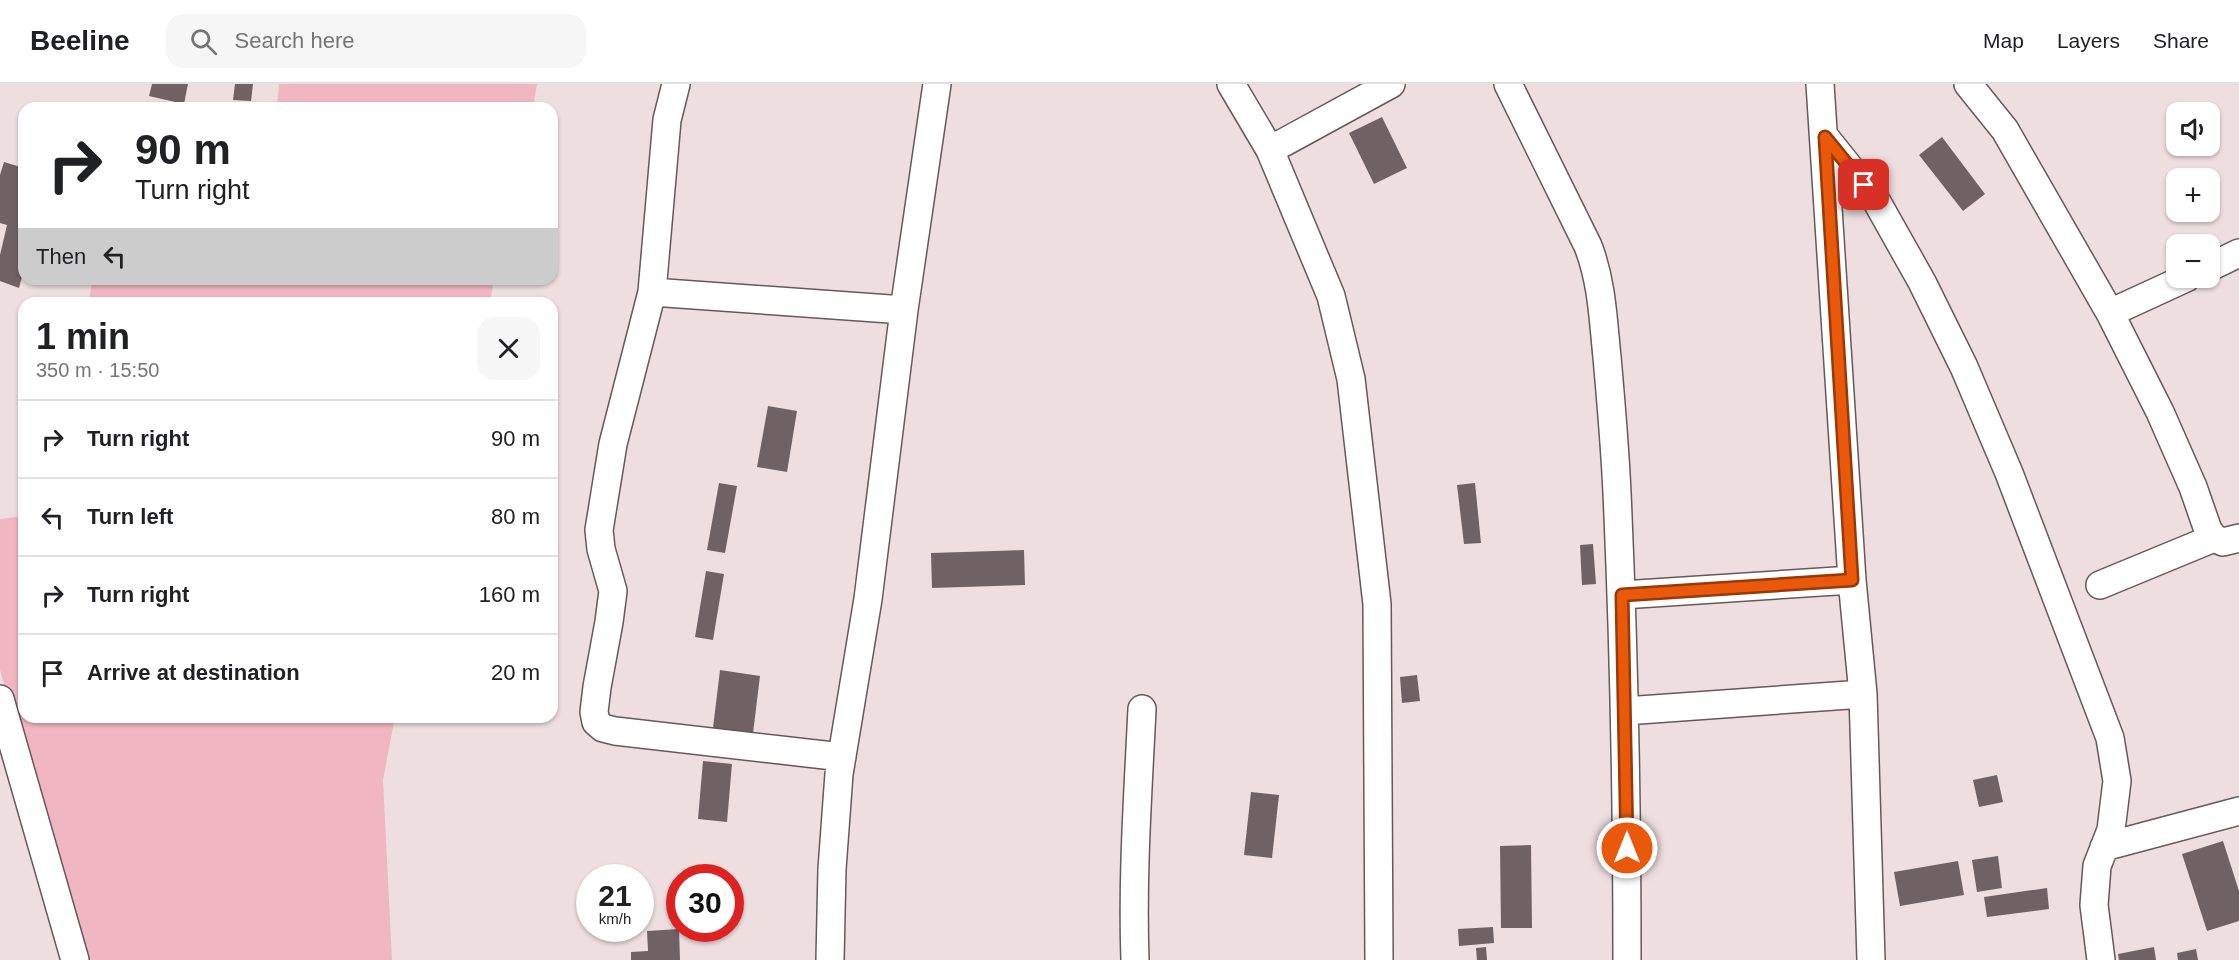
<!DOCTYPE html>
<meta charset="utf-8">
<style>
body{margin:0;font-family:Arial,sans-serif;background:#f6f6f6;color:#202124;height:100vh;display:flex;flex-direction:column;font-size:22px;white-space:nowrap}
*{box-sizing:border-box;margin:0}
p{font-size:20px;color:#757577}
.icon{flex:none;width:33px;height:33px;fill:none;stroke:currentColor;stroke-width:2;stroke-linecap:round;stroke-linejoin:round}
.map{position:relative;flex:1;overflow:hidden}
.side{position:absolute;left:18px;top:213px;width:540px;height:426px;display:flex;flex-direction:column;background:#fff;border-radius:18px;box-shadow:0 2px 4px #0004}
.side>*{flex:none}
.hud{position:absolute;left:18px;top:18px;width:540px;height:183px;border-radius:18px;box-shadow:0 2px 4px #0004;background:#fff;color:#202124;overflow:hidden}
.controls{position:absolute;left:2166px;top:18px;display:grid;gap:12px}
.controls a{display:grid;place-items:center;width:54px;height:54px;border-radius:12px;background:#fff;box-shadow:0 2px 4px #0004;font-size:30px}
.speed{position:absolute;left:576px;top:780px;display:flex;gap:12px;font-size:30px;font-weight:700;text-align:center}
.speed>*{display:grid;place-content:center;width:78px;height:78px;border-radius:50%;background:#fff;box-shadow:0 2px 4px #0004;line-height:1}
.speed small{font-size:15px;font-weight:400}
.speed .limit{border:9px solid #d22;background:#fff;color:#111}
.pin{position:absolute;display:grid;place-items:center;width:51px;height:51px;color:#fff;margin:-26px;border-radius:12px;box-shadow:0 3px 9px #0006}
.me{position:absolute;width:66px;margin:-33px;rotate:0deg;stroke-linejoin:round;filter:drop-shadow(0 0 4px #0008)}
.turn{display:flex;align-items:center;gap:21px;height:126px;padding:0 18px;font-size:27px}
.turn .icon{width:78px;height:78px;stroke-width:2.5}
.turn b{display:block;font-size:42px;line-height:51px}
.then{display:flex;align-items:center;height:57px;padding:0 18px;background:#0003;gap:12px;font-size:22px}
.round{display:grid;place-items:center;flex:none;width:63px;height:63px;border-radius:18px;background:#f6f6f6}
.overview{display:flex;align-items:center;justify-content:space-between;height:102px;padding:0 18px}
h1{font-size:36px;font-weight:700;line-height:45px}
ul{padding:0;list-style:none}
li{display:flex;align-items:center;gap:18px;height:78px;padding:0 18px;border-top:2px solid #e0e0e0}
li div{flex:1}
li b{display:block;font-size:22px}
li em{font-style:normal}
header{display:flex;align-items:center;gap:36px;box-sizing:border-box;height:84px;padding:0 30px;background:#fff;border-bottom:2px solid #e0e0e0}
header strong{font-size:28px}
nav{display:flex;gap:33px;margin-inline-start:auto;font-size:21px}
.search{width:420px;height:54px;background:#f6f6f6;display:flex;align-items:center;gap:15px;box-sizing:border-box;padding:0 21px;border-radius:18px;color:#757577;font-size:22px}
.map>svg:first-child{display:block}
</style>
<header>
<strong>Beeline</strong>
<div class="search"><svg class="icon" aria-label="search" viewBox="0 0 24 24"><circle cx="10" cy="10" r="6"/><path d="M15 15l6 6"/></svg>Search here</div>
<nav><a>Map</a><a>Layers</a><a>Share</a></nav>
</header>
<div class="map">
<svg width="2239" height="876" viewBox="0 0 2239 876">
<rect width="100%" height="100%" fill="#eedee0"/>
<!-- green -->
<path fill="#f0b7c2" d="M279,0h258l-4,24h-256z
M92,195h402l-4,24h-401z
M24,432v201h371l-12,63 9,180h-308l-84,-290v-151z"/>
<!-- building -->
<path fill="#706164" d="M152,0h36l-4,20 -35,-8z
M235,0h18l-2,17 -18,-1z
M1382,33l25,51 -33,16 -25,-51z
M1942,53l43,57 -22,17 -44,-56z
M4,78l20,6v101l-5,19 -19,-7v-26l7,-30 -7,-2v-48z
M768,322l29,5 -10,61 -30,-5z
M719,399l18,3 -12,67 -18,-3z
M1475,399l6,60 -17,1 -7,-59z
M1593,460l3,40 -14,1 -2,-40z
M1024,466l1,35 -93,3 -1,-35z
M706,487l18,3 -11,66 -18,-3z
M720,586l40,6 -7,57 -40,-5z
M1417,591l3,26 -18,2 -2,-26z
M703,677l29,3 -5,58 -29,-3z
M1997,691l6,27 -24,5 -6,-27z
M1251,708l28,3 -7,63 -28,-3z
M2223,757l16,50v30l-32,10 -25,-77z
M1531,761l1,83h-31l-1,-82z
M1998,772l4,32 -25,4 -5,-32z
M1958,777l6,34 -64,11 -6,-34z
M2047,804l2,21 -62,8 -3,-20z
M1493,843l1,16 -35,3 -1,-17z
M679,845l1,31h-49v-8l17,-1 -1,-20z
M1486,863l1,13h-10l-1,-12z
M2154,863l2,13h-37l-1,-6z
M2196,865l2,11h-20l-1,-7z"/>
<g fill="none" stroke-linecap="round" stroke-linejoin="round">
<!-- minor casing -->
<g stroke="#66585b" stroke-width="30">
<path id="minor" d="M676,0l-9,36 -15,172 -39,152 -14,86 2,19 12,42 -4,31 -12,65 -3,25 2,10 7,6 12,3 227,26
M1231,0l39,66 61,146 20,83 26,225 2,356
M1508,0l80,162c14,36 15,73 19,111 4,45 8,90 10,136 7,155 10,311 10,467
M1820,0l32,496 11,114 8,266
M1968,0l37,46 105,183 50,99 33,75 15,43 6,8 9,4 16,-4
M1825,53l52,65 45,80 42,85 45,106 101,265 7,43 -6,49 -14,36 -3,39 7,55
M1270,66l121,-66
M2210,183l29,-14
M652,208l252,18
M2110,229l76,-35
M2100,501l114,-47
M1622,511l230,-15
M0,615l75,261
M1625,627l238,-17
M2104,763l135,-36
M830,876l2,-91 7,-95 29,-175 36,-289 33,-226
M1135,876c-3,-84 3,-167 7,-251"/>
</g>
<!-- minor -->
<use href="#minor" stroke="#fff" stroke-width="27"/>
</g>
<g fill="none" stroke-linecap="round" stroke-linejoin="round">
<!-- route casing -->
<g stroke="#983908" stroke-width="15">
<path id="route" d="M1627,764l-5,-253 230,-15 -27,-443 39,48"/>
</g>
<!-- route -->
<use href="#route" stroke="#ea580c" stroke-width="10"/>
</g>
</svg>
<div class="controls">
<a><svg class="icon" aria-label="sound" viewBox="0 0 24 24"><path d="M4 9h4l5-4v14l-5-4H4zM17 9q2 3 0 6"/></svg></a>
<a>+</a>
<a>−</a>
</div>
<div class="speed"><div>21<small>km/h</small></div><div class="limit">30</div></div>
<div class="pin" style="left:1864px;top:101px;background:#d93025"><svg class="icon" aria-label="arrive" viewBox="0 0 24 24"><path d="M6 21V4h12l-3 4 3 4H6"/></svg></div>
<svg class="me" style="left:1627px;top:764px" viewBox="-20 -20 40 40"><circle r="17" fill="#ea580c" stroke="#fff" stroke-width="3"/><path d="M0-11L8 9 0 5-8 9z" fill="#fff"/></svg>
<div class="hud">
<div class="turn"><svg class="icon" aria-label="right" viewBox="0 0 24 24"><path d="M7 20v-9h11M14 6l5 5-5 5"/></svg><div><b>90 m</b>Turn right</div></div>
<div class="then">Then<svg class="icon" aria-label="left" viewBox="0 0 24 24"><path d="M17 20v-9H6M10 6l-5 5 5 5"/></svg></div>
</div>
<section class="side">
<div class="overview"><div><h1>1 min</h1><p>350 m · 15:50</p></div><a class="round"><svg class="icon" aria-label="close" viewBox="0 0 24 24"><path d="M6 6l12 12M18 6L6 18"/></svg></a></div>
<ul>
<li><svg class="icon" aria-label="right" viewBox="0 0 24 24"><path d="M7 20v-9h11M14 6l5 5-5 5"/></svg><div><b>Turn right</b></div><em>90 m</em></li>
<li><svg class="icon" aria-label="left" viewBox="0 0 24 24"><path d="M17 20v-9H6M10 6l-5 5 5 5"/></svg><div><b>Turn left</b></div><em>80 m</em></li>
<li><svg class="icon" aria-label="right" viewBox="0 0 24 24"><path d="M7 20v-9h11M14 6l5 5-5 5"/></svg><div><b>Turn right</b></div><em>160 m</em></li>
<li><svg class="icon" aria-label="arrive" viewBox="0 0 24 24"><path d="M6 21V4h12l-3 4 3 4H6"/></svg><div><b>Arrive at destination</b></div><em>20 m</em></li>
</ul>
</section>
</div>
